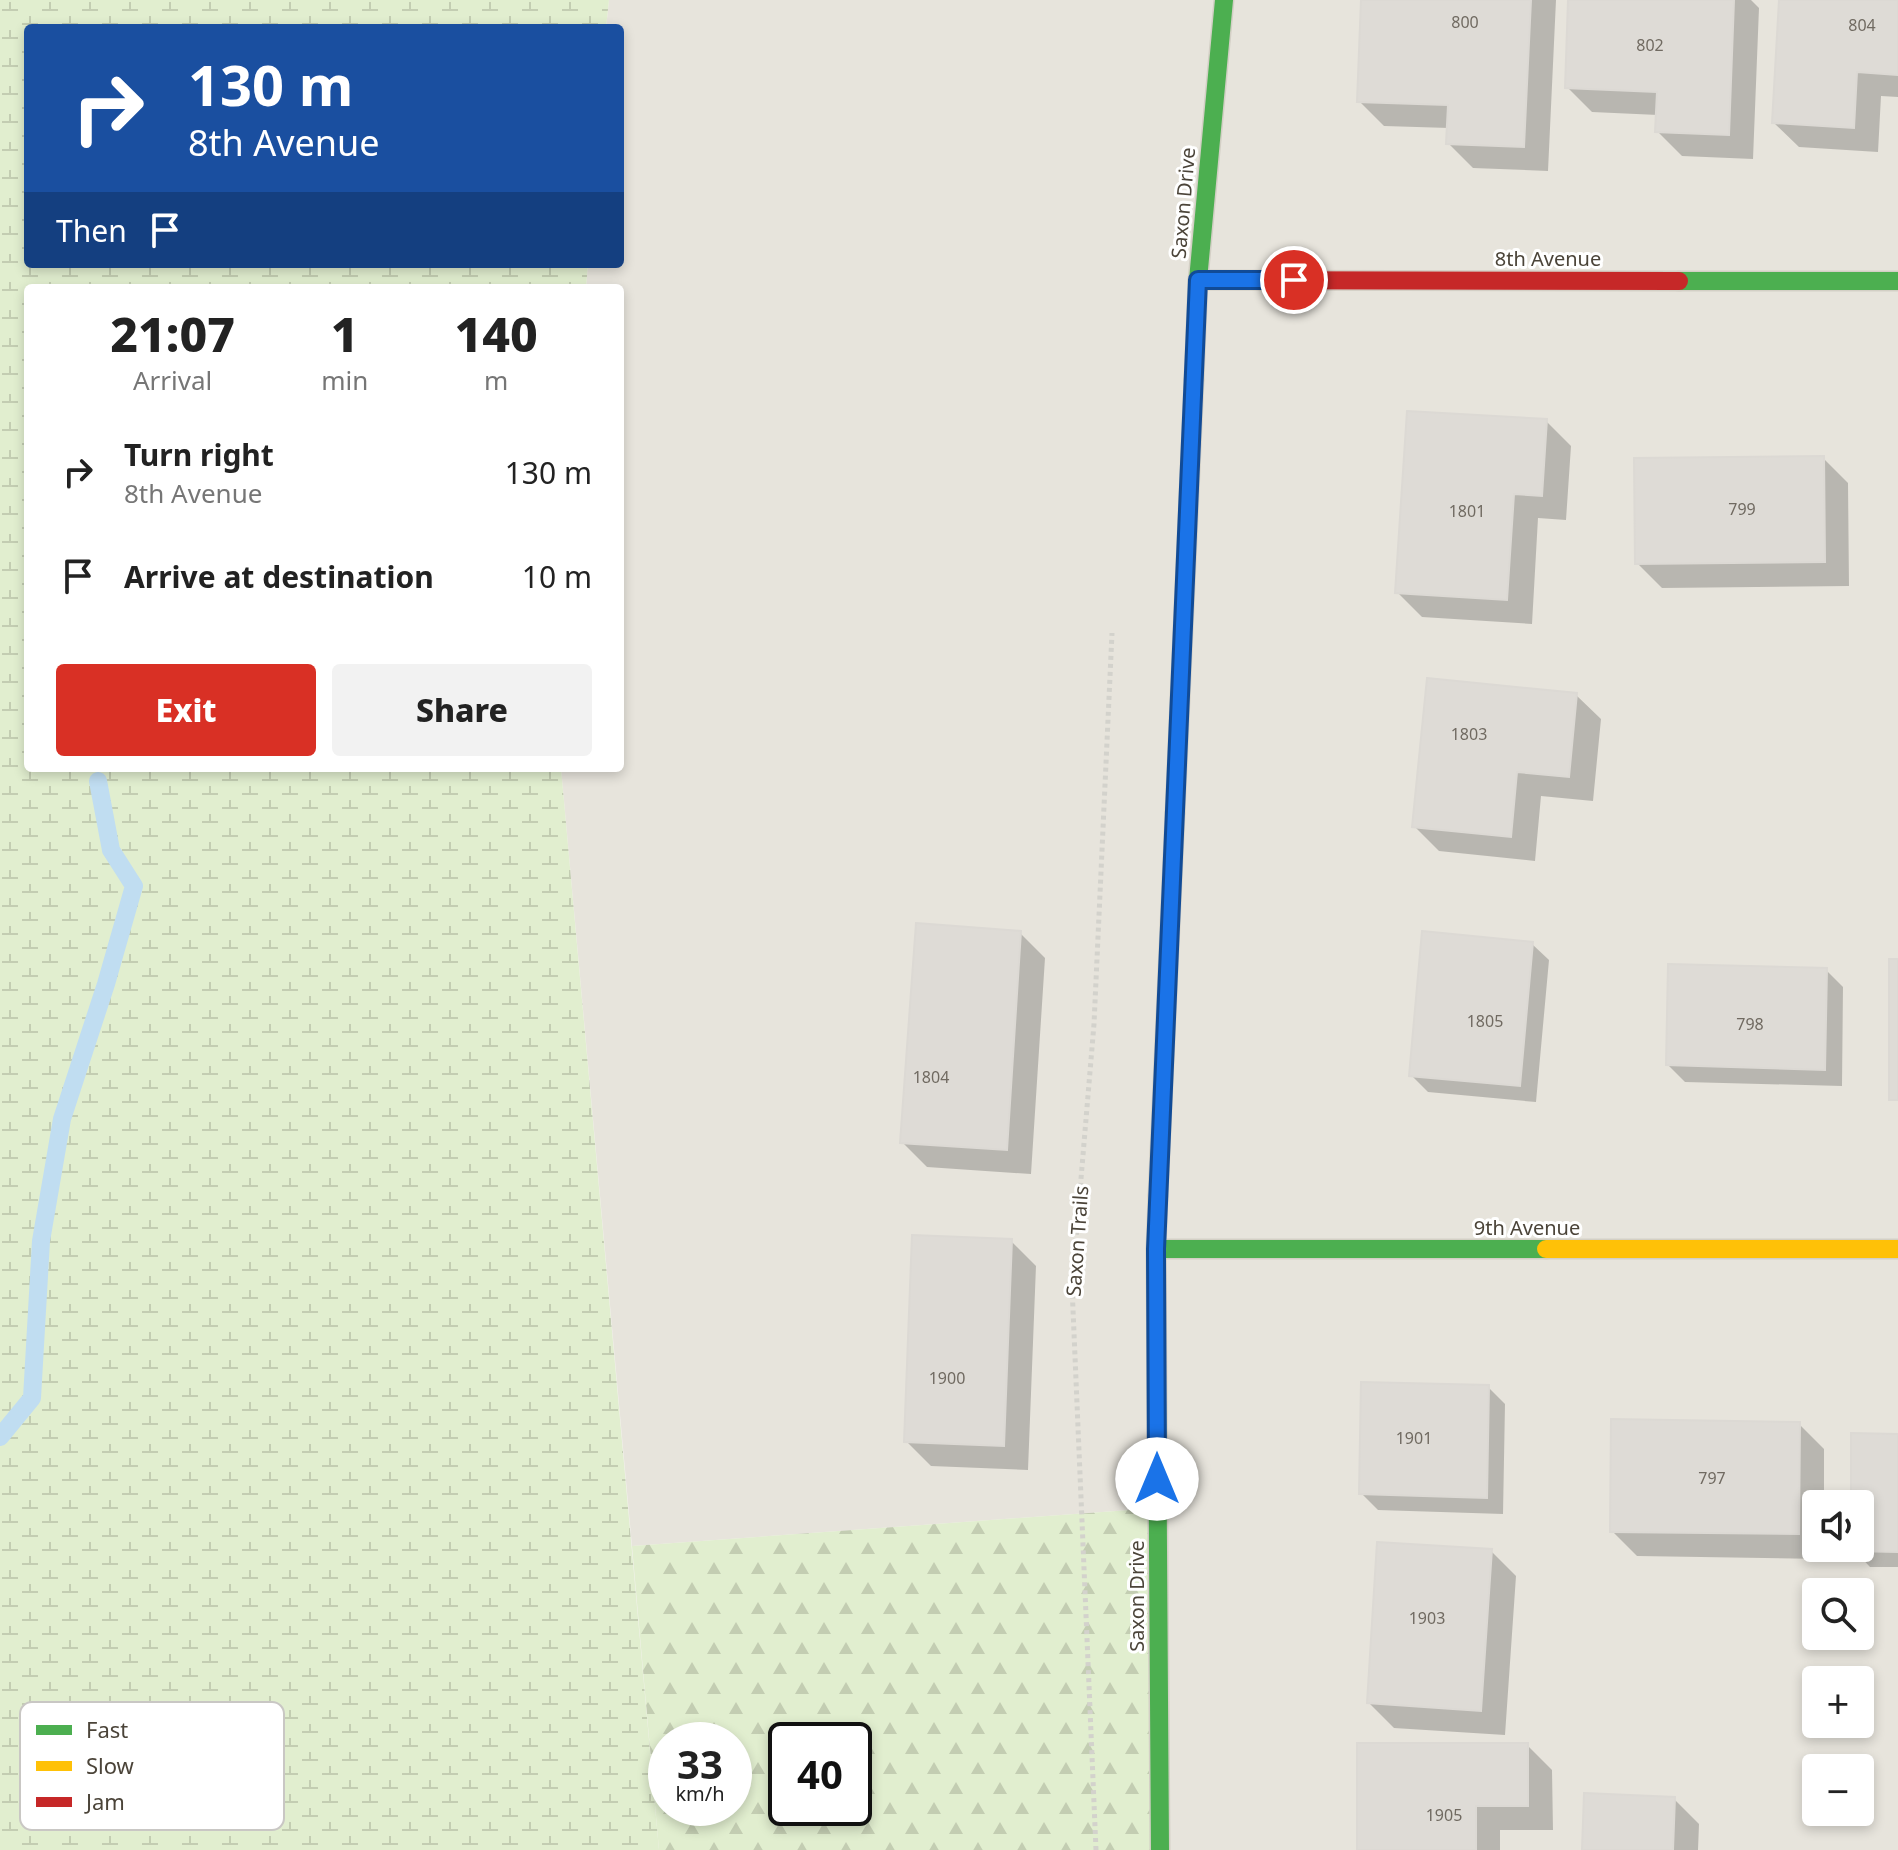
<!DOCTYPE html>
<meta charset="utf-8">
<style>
body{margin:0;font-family:"Noto Sans",sans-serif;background:#f2f2f2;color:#222;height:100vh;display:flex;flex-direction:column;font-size:30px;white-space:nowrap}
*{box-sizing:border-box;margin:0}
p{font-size:26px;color:#767676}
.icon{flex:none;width:44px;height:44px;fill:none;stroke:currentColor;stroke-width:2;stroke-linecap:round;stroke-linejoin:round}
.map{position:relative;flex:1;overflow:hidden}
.side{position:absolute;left:24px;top:284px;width:600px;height:488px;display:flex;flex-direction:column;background:#fff;border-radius:8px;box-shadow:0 4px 12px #0003}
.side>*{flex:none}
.banner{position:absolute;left:24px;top:24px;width:600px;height:244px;border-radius:8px;box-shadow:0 4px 12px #0003;background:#1a4fa0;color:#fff;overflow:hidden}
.buttons{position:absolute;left:1802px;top:1490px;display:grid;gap:16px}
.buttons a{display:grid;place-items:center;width:72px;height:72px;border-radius:8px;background:#fff;box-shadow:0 4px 12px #0003;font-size:40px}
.speed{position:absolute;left:648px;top:1722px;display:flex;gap:16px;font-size:40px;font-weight:700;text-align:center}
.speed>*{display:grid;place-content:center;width:104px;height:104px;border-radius:50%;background:#fff;box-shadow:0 4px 12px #0003;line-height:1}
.speed small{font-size:20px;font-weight:400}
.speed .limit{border:4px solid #111;border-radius:12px;background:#fff;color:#111}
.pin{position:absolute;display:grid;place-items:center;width:68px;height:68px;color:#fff;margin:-34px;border:4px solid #fff;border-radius:50%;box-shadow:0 2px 8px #0007}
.me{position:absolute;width:88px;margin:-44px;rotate:0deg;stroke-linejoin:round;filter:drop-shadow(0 0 6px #0008)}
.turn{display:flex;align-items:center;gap:28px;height:168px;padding:0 32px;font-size:36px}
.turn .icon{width:104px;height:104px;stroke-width:2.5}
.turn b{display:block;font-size:56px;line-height:68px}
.then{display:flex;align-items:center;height:76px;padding:0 32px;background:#0003;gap:16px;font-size:30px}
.eta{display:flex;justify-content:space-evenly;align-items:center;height:136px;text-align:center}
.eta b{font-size:48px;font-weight:800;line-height:56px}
.cta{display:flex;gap:16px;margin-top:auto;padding:16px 32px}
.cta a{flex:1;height:92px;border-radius:8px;background:#d93025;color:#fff;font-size:32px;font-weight:800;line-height:92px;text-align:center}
.cta a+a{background:#f2f2f2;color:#222}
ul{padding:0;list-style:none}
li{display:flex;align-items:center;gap:24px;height:104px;padding:0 32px}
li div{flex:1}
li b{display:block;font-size:30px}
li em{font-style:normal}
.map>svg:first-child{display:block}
</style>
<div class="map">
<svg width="1898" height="1850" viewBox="0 0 1898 1850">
<defs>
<pattern id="forest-firs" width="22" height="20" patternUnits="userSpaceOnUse" patternTransform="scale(2)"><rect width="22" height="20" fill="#e1eecf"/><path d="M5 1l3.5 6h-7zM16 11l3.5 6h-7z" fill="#c3cdb2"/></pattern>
<pattern id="wetland-marsh" width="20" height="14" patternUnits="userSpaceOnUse" patternTransform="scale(2)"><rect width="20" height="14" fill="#e1eecf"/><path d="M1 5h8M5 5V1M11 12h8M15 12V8" fill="none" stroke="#c3cdb2"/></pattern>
</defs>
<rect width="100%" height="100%" fill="#f4f2ee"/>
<!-- residential -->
<path fill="#e7e4dc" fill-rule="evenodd" d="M609,0h1289v1850h-738l-3,-342 -525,38 -71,-778h59v-480h-34l2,-24h32v-236h-14zM1816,1504h44v44h-44zM1816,1592h44v44h-44zM1816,1680h44v44h-44zM1816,1768h44v44h-44z"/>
<!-- forest -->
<path fill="url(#forest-firs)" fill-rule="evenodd" d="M1157,1508l3,342h-501l-27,-304zM666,1740h68v68h-68zM786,1740h68v68h-68z"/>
<!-- wetland -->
<path fill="url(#wetland-marsh)" d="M0,0h609l-3,28h-578v236h560l-2,24h-558v480h533l98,1082h-659z"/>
<!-- shadow -->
<path fill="#0003" d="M1363,0h193l-8,171 -75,-3 -25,-25 1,-15 -65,-2 -25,-25z
M1570,0h181l8,8 -6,151 -71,-3 -25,-25 1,-16 -66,-3 -25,-25z
M1781,0h117v97l-17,-1 -3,56 -79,-5 -25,-24z
M1546,421l25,25 -5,74 -28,-2 -6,106 -110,-7 -25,-25z
M1823,458l25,25 1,103 -187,2 -25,-25z
M1576,695l25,24 -8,82 -52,-5 -6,65 -96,-10 -25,-25z
M1020,933l25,25 -14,216 -104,-7 -25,-25z
M1532,944l17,16 -13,142 -108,-10 -17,-17z
M1826,970l17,17 -1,99 -157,-4 -17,-17z
M1011,1241l25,25 -8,204 -97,-4 -25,-25z
M1488,1387l17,17 -2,110 -125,-4 -17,-17z
M1799,1424l25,25v55h-8v44h7v11l-186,-3 -25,-25z
M1898,1436v131h-28l-16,-17 -1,-2h7v-44h-7z
M1491,1551l25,25 -11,159 -111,-7 -25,-25z
M1527,1745l25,25 1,60h-53v20h-141z
M1674,1799l25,25 -1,26h-114z"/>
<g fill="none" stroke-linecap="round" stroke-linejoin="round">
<!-- stream -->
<path stroke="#c0ddf1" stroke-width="18" d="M0,1437l32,-39 9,-157 21,-122 44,-135 28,-98 -23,-36 -13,-69"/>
</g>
<!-- building -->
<path fill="#dedbd6" stroke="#dcd9d4" stroke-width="2" d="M1361,0h170l-7,147 -78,-3 2,-39 -91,-3z
M1568,0h166l-5,135 -74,-3 2,-40 -92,-4z
M1779,0h119v75l-41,-3 -3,56 -82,-5z
M1407,411l140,8 -5,77 -28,-2 -7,106 -112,-7z
M1824,456l1,106 -190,2 -1,-106z
M1427,678l150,15 -8,84 -52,-5 -6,65 -99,-10z
M916,923l105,8 -14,219 -107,-7z
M1422,931l111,11 -13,144 -111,-10z
M1889,959h9v141h-9z
M1668,964l159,4 -2,102 -159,-5z
M912,1235l100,4 -8,207 -100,-4z
M1361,1382l128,3 -2,113 -128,-4z
M1611,1419l189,3 -1,112 -189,-2z
M1851,1433l47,1v118l-46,-1v-3h8v-44h-9z
M1377,1542l115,7 -11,162 -114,-8z
M1357,1743h171v63h-52v44h-119z
M1584,1793l91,4 -2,53h-91z"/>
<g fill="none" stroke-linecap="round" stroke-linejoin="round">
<!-- fast casing -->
<g stroke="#d3cfc5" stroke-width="21">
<path id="fast" d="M1679,281h219
M1194,380l4,-100 26,-280
M1158,1196l-2,53 4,601
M1156,1249h390"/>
</g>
<!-- slow casing -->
<g stroke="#d3cfc5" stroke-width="21">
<path id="slow" d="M1158,1196l17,-383
M1546,1249h352"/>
</g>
<!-- jam casing -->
<g stroke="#d3cfc5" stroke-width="21">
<path id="jam" d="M1198,280l481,1
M1175,813l19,-433"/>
</g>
<!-- path -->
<path stroke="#d3d2cc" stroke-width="5" stroke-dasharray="4 4" stroke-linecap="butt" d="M1096,1850l-24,-564 22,-262 18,-391"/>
<!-- fast -->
<use href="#fast" stroke="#4caf50" stroke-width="18"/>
<!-- slow -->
<use href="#slow" stroke="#ffc107" stroke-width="18"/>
<!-- jam -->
<use href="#jam" stroke="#c62828" stroke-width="18"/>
</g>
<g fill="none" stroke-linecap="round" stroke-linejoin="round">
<!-- route casing -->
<g stroke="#114b97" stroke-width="20">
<path id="route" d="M1157,1479l-1,-230 42,-969h96"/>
</g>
<!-- route -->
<use href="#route" stroke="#1a73e8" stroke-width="14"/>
</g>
<g text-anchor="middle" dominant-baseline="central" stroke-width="6" stroke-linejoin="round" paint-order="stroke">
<!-- number labels -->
<g font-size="16" fill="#706a61">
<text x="1465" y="22">800</text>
<text x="1862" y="25">804</text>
<text x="1650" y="45">802</text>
<text x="1742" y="509">799</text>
<text x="1467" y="511">1801</text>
<text x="1469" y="734">1803</text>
<text x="1485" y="1021">1805</text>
<text x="1750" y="1024">798</text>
<text x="931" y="1077">1804</text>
<text x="947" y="1378">1900</text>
<text x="1414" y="1438">1901</text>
<text x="1712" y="1478">797</text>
<text x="1427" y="1618">1903</text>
<text x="1444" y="1815">1905</text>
</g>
<!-- street labels -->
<g font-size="20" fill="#4b4439" stroke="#fff">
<text transform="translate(1183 203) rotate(-85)">Saxon Drive</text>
<text x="1548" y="258">8th Avenue</text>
<text x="1527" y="1227">9th Avenue</text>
<text transform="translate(1077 1241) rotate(-86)">Saxon Trails</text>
<text transform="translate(1136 1596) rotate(-90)">Saxon Drive</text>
</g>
</g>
<!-- legend -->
<rect x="20" y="1702" width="264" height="128" rx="12" fill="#fff" stroke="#c9c7c4" stroke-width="2"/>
<rect x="36" y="1725" width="36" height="10" fill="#4caf50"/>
<rect x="36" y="1761" width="36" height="10" fill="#ffc107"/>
<rect x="36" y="1797" width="36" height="10" fill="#c62828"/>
<g font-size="22" fill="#4b4439">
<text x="86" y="1738">Fast</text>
<text x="86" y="1774">Slow</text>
<text x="86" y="1810">Jam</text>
</g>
</svg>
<div class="buttons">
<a><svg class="icon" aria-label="sound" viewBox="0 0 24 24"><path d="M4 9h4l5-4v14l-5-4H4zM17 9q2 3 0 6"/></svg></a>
<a><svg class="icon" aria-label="search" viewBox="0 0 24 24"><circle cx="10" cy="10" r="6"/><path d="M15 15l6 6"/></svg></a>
<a>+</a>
<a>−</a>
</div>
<div class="speed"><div>33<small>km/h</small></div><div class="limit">40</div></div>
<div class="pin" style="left:1294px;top:280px;background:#d93025"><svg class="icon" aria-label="arrive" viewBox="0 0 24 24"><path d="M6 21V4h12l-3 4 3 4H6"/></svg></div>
<svg class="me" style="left:1157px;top:1479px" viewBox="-20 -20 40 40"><circle r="19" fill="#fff"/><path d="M0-13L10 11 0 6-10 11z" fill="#1a73e8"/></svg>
<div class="banner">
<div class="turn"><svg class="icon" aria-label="right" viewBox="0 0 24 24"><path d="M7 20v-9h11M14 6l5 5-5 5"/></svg><div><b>130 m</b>8th Avenue</div></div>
<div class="then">Then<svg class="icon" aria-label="arrive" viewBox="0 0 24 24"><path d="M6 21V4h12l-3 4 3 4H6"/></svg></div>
</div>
<section class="side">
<div class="eta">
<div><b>21:07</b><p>Arrival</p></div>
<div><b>1</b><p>min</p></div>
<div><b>140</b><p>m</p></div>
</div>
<ul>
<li><svg class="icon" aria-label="right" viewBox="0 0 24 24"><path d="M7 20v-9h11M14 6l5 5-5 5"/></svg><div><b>Turn right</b><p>8th Avenue</p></div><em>130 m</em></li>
<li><svg class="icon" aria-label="arrive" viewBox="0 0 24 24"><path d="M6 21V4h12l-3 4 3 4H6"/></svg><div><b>Arrive at destination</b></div><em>10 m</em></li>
</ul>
<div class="cta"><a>Exit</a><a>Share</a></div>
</section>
</div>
